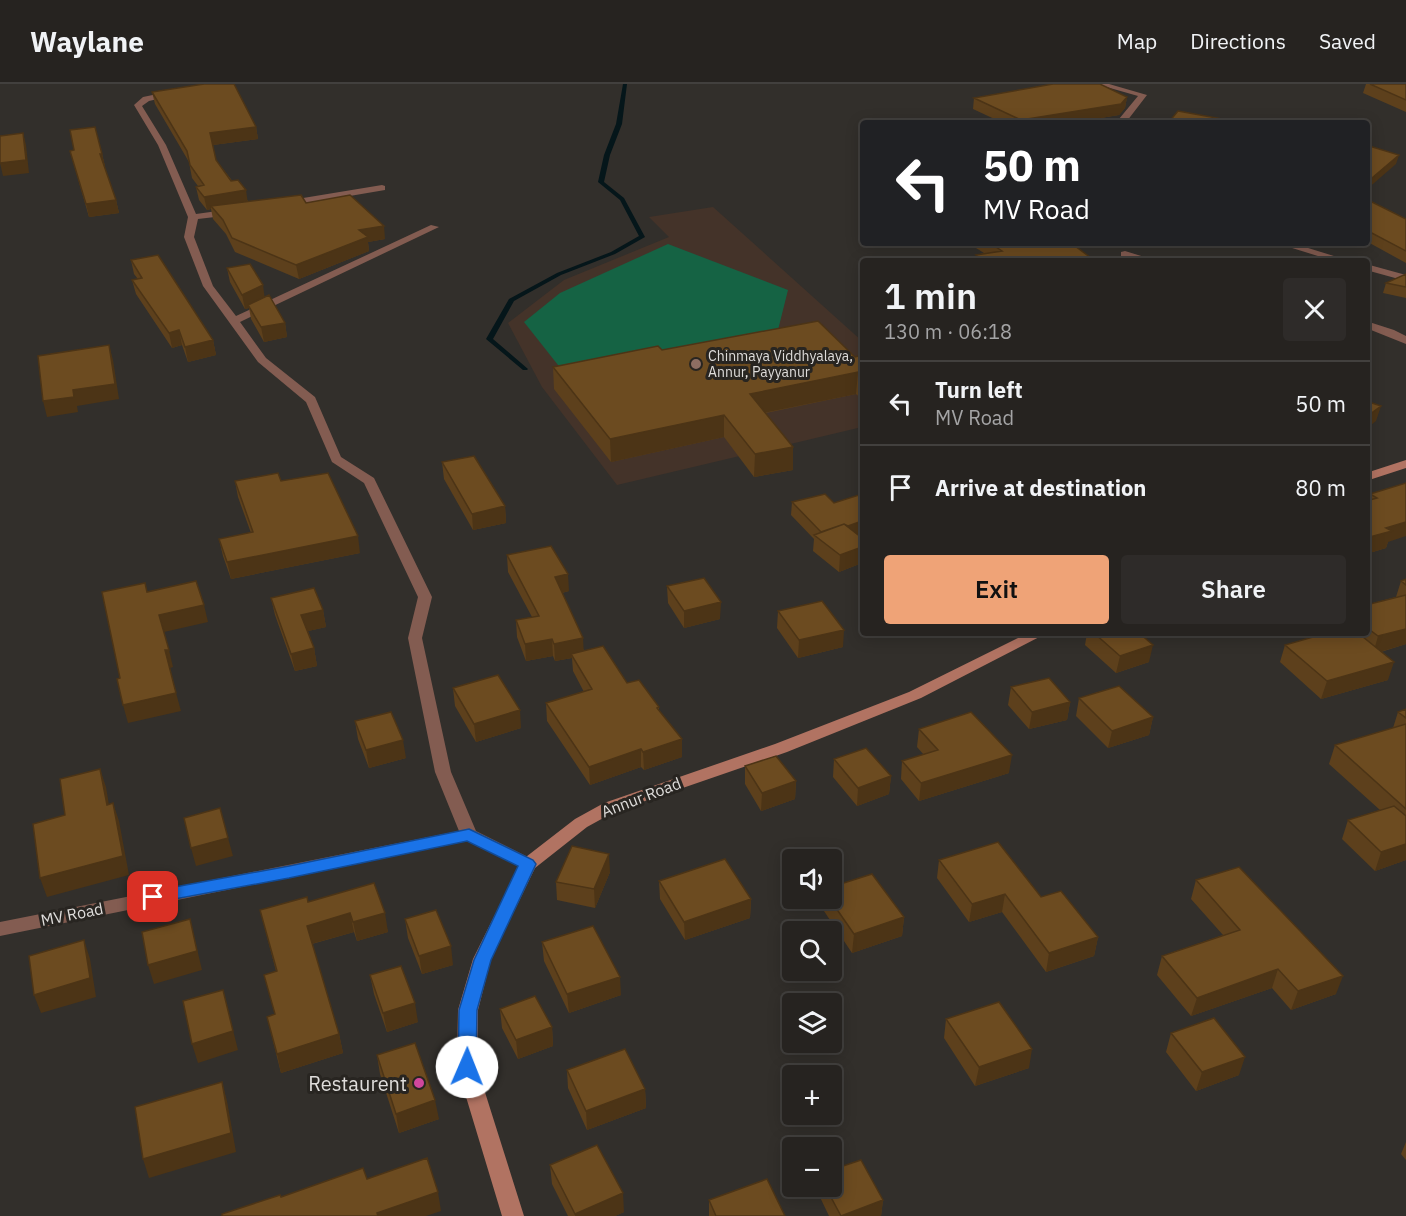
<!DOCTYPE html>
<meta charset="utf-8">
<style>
body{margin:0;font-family:"IBM Plex Sans",sans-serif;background:#2e2b29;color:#f1f3f6;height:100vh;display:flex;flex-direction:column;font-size:22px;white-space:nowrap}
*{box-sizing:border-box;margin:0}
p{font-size:20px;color:#a4a4a5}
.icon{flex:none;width:33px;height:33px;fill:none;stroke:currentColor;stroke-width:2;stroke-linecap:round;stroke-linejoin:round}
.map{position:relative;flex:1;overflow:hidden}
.drawer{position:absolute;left:860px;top:174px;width:510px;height:378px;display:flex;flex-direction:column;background:#262320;border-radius:6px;box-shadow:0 3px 15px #0003,0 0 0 2px #42403e}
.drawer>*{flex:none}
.top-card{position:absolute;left:860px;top:36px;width:510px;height:126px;border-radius:6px;box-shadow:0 3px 15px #0003,0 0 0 2px #42403e;background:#202124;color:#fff;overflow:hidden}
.tools{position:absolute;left:782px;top:765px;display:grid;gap:12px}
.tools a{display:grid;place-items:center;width:60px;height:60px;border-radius:6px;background:#262320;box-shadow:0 3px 15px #0003,0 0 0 2px #42403e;font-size:30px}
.pin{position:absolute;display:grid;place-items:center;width:51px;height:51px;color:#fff;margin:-26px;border-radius:12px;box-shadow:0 3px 9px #0006}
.me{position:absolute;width:66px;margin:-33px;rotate:1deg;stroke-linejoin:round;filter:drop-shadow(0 0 4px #0008)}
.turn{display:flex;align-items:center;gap:21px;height:126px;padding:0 24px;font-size:27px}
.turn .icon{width:78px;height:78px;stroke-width:2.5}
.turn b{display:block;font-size:42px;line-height:51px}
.round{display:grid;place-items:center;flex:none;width:63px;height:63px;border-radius:6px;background:#2e2b29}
.summary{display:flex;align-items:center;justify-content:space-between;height:102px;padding:0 24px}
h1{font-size:36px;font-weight:600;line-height:45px}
.button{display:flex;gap:12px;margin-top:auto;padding:12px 24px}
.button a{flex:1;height:69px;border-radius:6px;background:#efa377;color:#111;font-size:24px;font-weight:600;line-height:69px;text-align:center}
.button a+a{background:#2e2b29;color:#f1f3f6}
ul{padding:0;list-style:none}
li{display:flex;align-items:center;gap:18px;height:84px;padding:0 24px;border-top:2px solid #42403e}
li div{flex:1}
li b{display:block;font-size:22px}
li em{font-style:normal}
header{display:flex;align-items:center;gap:36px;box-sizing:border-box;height:84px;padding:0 30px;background:#262320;border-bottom:2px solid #42403e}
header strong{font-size:28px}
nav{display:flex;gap:33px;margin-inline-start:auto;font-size:21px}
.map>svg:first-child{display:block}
</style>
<header>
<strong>Waylane</strong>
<nav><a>Map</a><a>Directions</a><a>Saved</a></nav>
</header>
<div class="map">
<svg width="1406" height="1132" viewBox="0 0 1406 1132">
<rect width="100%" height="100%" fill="#322f2b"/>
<!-- education -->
<path fill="#443329" d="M713,123l149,134v86l-245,58 -75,-98 -34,-64 56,-43 105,-43 -20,-20z"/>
<!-- green -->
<path fill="#156344" d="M668,160l120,46 -10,40 -168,37 -52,-2 -34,-43 36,-29z"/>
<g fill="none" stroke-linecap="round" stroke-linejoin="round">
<!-- stream -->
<path fill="#05161a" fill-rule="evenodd" d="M623,0h4l-5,40 -12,31 -6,27 20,16 21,39 -30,17 -54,21 -47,26 -21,38 35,30 -1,1h-4l-37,-31 23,-40 48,-26 54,-21 28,-16 -19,-36 -22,-18 6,-27 12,-31z"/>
<!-- minor -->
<path fill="#835c51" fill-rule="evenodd" d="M1096,0h13l38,11 -20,26 1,2h-9v-4l19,-23z
M172,7h3v4l-26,6 -7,5 24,39 30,69 36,-5 5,3 -5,3 -34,4 -4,18 19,49 23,30 195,-91 8,2 -199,95 26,36 49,39 26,60 33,21 58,119 -10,41 29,134 25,59 58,29 3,4 -3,4 -6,2 -6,-2 -55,-27 -467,95v-14l459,-91 -24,-59 -27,-134 10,-41 -54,-114 -32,-21 -26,-60 -48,-40 -55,-76 -19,-49 4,-20 -30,-72 -24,-40 9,-8z
M382,101l3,1v4l-100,17 -5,-3 5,-3z
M1276,159h16l58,18h-16z
M1125,167l26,8 1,2h-15l-16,-5v-4z
M1366,180l40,11v6l-40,-11z
M1366,237l28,9 12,6v8l-40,-16z"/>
<!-- secondary -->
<path fill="#b17362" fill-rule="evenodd" d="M1406,376v8l-40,13v-8z
M1028,549h19l-126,65 -134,54 -171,59 -29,16 -52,41 -44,91 -13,51 -1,57 47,149h-22l-45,-149 1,-57 15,-51 49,-99 53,-41 29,-16 171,-59 134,-52z"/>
</g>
<!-- wall -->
<path fill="#5d401c" d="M1366,0h40v28l-43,-19z
M152,8l104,35 2,12 -45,6 3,15 32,41 58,2 79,36 -17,3 1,9 -70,28 -64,-27 -9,-18 -13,-15 -2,-10 -4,1 -8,-10 -3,-13 2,-1 -6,-8 -3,-16 -34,-58z
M1127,13l-2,11 -6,7 -49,8h-67l-30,-14 1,-11z
M70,67l32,3 3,12h-1l12,34 3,13 -30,4z
M1366,115l40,20v44l-40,-22z
M968,159h103l24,18h-120l1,-6 8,-2z
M1332,159h15l-2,3z
M131,176l82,80 3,15 -28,7 -6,-17 -10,3 -36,-54 -4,-14 6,-1 -4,-5z
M227,184l38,29 20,26 2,14 -23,5 -13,-23 -2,-11 -4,1 -15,-27z
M1406,190v24l-23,-5 3,-10z
M662,266l193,7 7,-2v44l-6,-5 -90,19 27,34v23l-39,7 -30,-40 -113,25 -57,-73 -1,-22z
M442,378l63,44 1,17 -33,7 -29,-51z
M235,397h46l79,72 -129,26 -8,-23 -4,-17 32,-6 -13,-36z
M1406,399l-20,65 -20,6v-53h2l2,-7z
M862,410v39l-3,2 3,3v25l-23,9 -26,-21 1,-12 -23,-24 1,-13 42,1z
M507,471l62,36 -7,2 22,58 75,56v4l23,46 -38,13 -3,-3 -51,18 -43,-64 -1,-18 38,-11 -11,-21 -1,-13 -17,3 -2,-5 -27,5 -9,-24 -1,-17 16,-3 -24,-45z
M1406,495v65l-25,8 7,28 -67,19 -41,-37 5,-17 42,-12h39v-28l30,-8 5,-16z
M667,502l53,33 -36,9 -16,-25z
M271,514l52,12 3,17 -18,4 6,17 3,18 -22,5 -20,-56z
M778,527l65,36 -45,11 -21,-30z
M1087,549h52l10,29 -33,11 -31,-28z
M1011,603l59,15 -3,18 -38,9 -21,-24z
M453,604l68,40 -45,14 -21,-36z
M1079,614l74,19 -4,18 -41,13 -32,-32z
M1406,625v151l-31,11 -33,-32 6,-19 32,-10 -51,-46 6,-19 58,-17 5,-16z
M355,637l51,37 -37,10 -11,-29z
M919,645l90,44 -90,28 -18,-22 1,-18 22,-6 -7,-8z
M834,675l57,17 -2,18 -32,12 -24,-29z
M745,682l51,15 -1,18 -34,12 -16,-27z
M939,776l102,37 57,40 -4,19 -48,16 -44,-60 -33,10 -32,-44z
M610,788l-15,36 -38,-8 -1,-18z
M1196,796l140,114 -45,16 -19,-22 -81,28 -34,-41 5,-19 61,-21 -32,-36z
M659,797l92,18 -1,19 -65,22 -25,-41z
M374,799l14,49 -31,9 -3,-9 -42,12 27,90 4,19 -62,20 -14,-56 7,-3 2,-43 -16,-61 48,-8z
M823,814h8l73,19 -2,19 -50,17 -30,-45z
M405,835l48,46 -31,9 -14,-36z
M542,858l79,53 -52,18 -25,-52z
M370,891l48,47 -31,10 -13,-38z
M500,925l52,18 1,19 -35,13 -16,-31z
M946,935l83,49 -54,18 -31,-48z
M1171,949l68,42 -43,16 -30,-39z
M377,971l62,64 -40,14 -19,-59z
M567,986l78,19 1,19 -59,22 -19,-42z
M1406,1058v18l-5,-6z
M550,1081l74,47 -9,4h-47l-16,-32z
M818,1102h13l52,14 -2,16h-52l-11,-23z
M709,1116l76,16h-76z"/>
<!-- shaded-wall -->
<path fill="#4c3416" d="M1127,13l-2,11 -6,7 -49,8h-49v-3z
M256,43l2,12 -45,6 -3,-12z
M23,49l3,12 3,28 -26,3 -3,-13z
M100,70h2l3,12h-2z
M1399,71l-3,9 -30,26v-7z
M246,106l2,14 -37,2v3l-4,1 -3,-13z
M116,116l3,13 -30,4 -3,-13z
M384,142l1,13 -17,3 1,9 -70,28 -3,-14 63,-35z
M263,201l2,15 -17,5 1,3 -4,1 -3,-14z
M285,239l2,14 -23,5 -3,-15z
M179,246l3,15 -10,3 -3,-15z
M213,256l3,15 -28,7 -3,-15z
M109,261l4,15 6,39 -42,7 1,6 -31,5 -4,-16z
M858,288l-2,22 -107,22 1,-22z
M1381,322l-5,15 -10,8v-12z
M724,331v22l-113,25 -1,-23z
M793,363v23l-39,7 1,-23z
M505,422l1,17 -33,7 -1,-16z
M862,437v12l-34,13 -5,-11z
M1406,438v14l-18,6 -2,6 -20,6v-16l20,-10z
M358,452l2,17 -129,26 -4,-17z
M862,463v16l-23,9 1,-17z
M568,490l1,17 -12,3 -2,-17z
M721,518l-1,17 -36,9v-17z
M204,521l4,17 -44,10 -5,-17z
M323,526l3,17 -22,5 -3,-17z
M1406,545v15l-33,10 5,-18z
M844,546l-1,17 -45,11 1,-18z
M583,554l1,18 -13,-2 1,4 -17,3 -1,-17z
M552,555l1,17 -27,5 -1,-17z
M1153,561l-4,17 -33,11 4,-17z
M314,564l3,18 -22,5 -4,-17z
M165,566h4l4,17 -3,1z
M1394,578l-6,18 -67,19 6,-18z
M176,609l5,18 -53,12 -5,-18z
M1070,618l-3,18 -38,9 3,-17z
M520,626l1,18 -45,14 -2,-18z
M1153,633l-4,18 -41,13 4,-17z
M682,655v18l-38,13 -1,-18z
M403,656l3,18 -37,10 -3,-18z
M641,665v18l-51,18 -1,-18z
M1012,671l-3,18 -90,28 2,-18z
M100,685l6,18 6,36 -5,-18z
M891,692l-2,18 -32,12 1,-18z
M796,697l-1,18 -34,12 1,-18z
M113,719l6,18 10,54 -82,22 -7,-19z
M228,754l5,18 -37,10 -5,-18z
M1406,760v16l-31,11 6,-19z
M609,770l1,18 -15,36 -1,-19z
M1005,810l-3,18 -33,10 3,-18z
M751,815l-1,19 -65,22 -1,-18z
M350,829l4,19 -43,12 -4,-18z
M385,829l3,19 -31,9 -4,-19z
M904,833l-2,19 -50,17 2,-19z
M190,835l12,51 -48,14 -6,-19z
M1098,853l-4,19 -48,16 3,-19z
M84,856l6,19 6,38 -55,16 -7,-18z
M451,862l2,19 -31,9 -3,-18z
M1278,885l-6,19 -81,28 6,-18z
M1343,892l-7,18 -45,16 7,-19z
M620,893l1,18 -52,18 -2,-19z
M223,906l15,60 -40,13 -6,-19z
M415,919l3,19 -31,10 -4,-19z
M552,943l1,19 -35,13 -2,-19z
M339,950l4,19 -62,20 -4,-19z
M1032,965l-3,19 -54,18 4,-19z
M1245,973l-6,18 -43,16 6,-19z
M222,998l5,19 9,51 -87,26 -6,-19z
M645,1005l1,19 -59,22 -1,-19z
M435,1016l4,19 -40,14 -3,-19z
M438,1108l3,19 -15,5h-48l-1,-3z
M623,1109l1,19 -9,4h-40v-2z
M883,1116l-2,16h-40z"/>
<!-- building -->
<path fill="#6c4b20" stroke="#4c3416" stroke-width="1.5" d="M204,0h30l22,43 -46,6 6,27 15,21 7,-1 8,10 -42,7 -8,-10 8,-2 -14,-20 -3,-14 -35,-59z
M1053,0h47l27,13 -6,7 -100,16 -47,-22z
M1370,0h36v16z
M1178,27l55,10 -2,2h-63z
M95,43l7,27h-2l16,46 -30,4 -16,-53 4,-1 -4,-20z
M23,49l3,27 -26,3v-27z
M1366,61l33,10 -33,28z
M301,111l5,8 44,-8 34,31 -25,4 9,7 -72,28 -64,-27 -9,-18 -12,-14z
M1366,115l40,20v32l-40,-21z
M990,159h81l24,18h-112l-7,-6 26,-4z
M158,171l55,85 -28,7 -6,-17 -10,3 -37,-53 10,-2 -11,-18z
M250,180l13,21 -21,10 -15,-27z
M1406,190v13l-20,-4z
M269,211l16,28 -24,4 -13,-22z
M818,237l37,36 7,-2v21l-4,-4 -108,22 43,53 -38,7 -31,-39 -114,24 -57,-72 105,-21 4,4z
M109,261l6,39 -42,6 1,7 -31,4 -5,-45z
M1366,317l15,5 -15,11z
M474,372l31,50 -33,8 -30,-52z
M278,389l3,8 47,-8 30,63 -131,26 -8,-23 34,-7 -18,-51z
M1406,399v39l-20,6 6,3 -26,7v-37l11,-3 -7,-4z
M825,410l9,9 28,-9v27l-14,5 -4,-2 -23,8 -29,-30z
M844,440l18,14v9l-22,8 -26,-20z
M551,462l17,28 -13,3 28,61 -29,6 -2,-5 -27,5 -9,-24 23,-4 -32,-61z
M704,494l17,24 -37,9 -17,-25z
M1406,495v6l-5,-4z
M196,497l8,24 -45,10 10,35h-4l11,43 -53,12 -6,-26 3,-1 -18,-86 43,-9 2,9z
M314,504l9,22 -22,5 13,33 -23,6 -20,-56z
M1406,511v34l-28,7 -12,-9v-22z
M822,517l22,29 -45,10 -21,-29z
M1094,549h45l14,12 -33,11z
M1327,549h31l36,29 -67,19 -42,-36z
M603,562l24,37 12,-3 20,27 -2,1 25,31 -39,13 -2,-3 -52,18 -43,-64 46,-14 -21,-35z
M498,591l22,35 -46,14 -21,-36z
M1049,594l21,24 -38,10 -21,-25z
M1119,602l34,31 -41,14 -33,-33z
M1406,625v9l-8,-6z
M391,628l12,28 -37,10 -11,-29z
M971,628l41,43 -91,28 -19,-22 36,-11 -19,-21z
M1406,640v85l-71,-64z
M866,664l25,28 -33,12 -24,-29z
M776,672l20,25 -34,12 -17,-27z
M100,685l7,36 6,-2 10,53 -83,22 -7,-54 32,-9 -5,-36z
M1394,722l12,10v28l-25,8 -33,-32z
M220,724l8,30 -37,10 -7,-30z
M998,758l43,55 20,-6 37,46 -49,16 -44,-59 -33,10 -33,-44z
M572,762l37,8 -15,35 -38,-7z
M725,775l26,40 -67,23 -25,-41z
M1239,783l104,109 -45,15 -20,-22 -81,29 -35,-42 78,-26 -44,-50z
M872,790l32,43 -50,17 -25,-36h2v-11z
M374,799l11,30 -32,9 -3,-9 -43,13 32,108 -62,20 -10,-37 8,-3 -11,-39 13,-4 -17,-61 47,-13 1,5z
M436,826l15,36 -32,10 -14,-37z
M190,835l7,32 -49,14 -6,-33z
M593,842l27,51 -53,17 -25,-52z
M84,856l6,38 -56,17 -5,-39z
M401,882l14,37 -32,10 -13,-38z
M223,906l10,41 -41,13 -9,-43z
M535,912l17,31 -36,13 -16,-31z
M999,918l33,47 -53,18 -33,-48z
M1214,934l31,39 -43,15 -31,-39z
M415,959l20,57 -39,14 -19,-59z
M625,965l20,40 -59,22 -19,-41z
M222,998l9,51 -88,26 -8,-52z
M597,1061l26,48 -48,21 -25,-49z
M427,1074l11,34 -61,21 1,3h-156v-2l58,-19 1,2 82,-29 4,11z
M861,1076l22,40 -42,16 -16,-30h6v-16z
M767,1095l18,37h-69l-7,-16z"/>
<!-- route -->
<path fill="#1a73e8" stroke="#114b97" stroke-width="1.5" d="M469,745l64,31 3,4 -45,96 -14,50 -1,57 -3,5 -6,2 -7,-2 -2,-5 1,-57 15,-50 44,-94 -51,-25 -178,37 -136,25 -6,-1 -2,-5 2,-4 6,-2 136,-25z"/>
<!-- markers -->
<circle fill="#8d6e63" stroke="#282521" stroke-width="2" cx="696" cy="280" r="6"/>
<circle fill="#d1479c" stroke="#282521" stroke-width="2" cx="419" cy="999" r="6"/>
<g text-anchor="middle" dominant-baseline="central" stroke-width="6" stroke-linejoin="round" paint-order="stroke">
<!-- far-poi labels -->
<g font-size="14" fill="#dfdddb" stroke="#282521" text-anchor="start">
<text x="708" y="272">Chinmaya Viddhyalaya,<tspan x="708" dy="16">Annur, Payyanur</tspan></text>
</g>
<!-- street labels -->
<g font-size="16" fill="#dfdddb" stroke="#282521">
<text transform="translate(641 713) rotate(-21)">Annur Road</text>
<text transform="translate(72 830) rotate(-11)">MV Road</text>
</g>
<!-- near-poi labels -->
<g font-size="20" fill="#dfdddb" stroke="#282521" text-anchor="end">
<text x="407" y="999">Restaurent</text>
</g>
</g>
</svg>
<div class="tools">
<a><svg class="icon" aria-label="sound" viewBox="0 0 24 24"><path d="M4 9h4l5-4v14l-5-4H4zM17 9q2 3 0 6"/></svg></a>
<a><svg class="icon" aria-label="search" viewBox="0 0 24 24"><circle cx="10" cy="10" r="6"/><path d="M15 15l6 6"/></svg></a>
<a><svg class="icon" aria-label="layers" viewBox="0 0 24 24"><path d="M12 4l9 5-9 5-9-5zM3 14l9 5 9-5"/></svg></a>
<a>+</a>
<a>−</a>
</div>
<div class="pin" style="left:153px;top:813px;background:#d93025"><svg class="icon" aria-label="arrive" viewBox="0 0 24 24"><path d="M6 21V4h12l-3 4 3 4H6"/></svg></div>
<svg class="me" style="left:467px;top:983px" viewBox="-20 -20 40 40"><circle r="19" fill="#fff"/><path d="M0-13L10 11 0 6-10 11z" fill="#1a73e8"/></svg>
<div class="top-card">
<div class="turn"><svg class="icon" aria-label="left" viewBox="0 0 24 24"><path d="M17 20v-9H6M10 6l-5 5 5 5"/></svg><div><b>50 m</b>MV Road</div></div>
</div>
<section class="drawer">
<div class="summary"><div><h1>1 min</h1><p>130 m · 06:18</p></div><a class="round"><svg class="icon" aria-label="close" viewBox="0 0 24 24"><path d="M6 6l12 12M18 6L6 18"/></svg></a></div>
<ul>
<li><svg class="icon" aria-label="left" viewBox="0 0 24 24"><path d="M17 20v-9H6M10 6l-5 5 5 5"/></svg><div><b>Turn left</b><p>MV Road</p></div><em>50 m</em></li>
<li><svg class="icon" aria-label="arrive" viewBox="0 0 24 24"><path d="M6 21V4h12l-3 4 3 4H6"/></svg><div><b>Arrive at destination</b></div><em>80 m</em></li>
</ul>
<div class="button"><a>Exit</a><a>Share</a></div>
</section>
</div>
